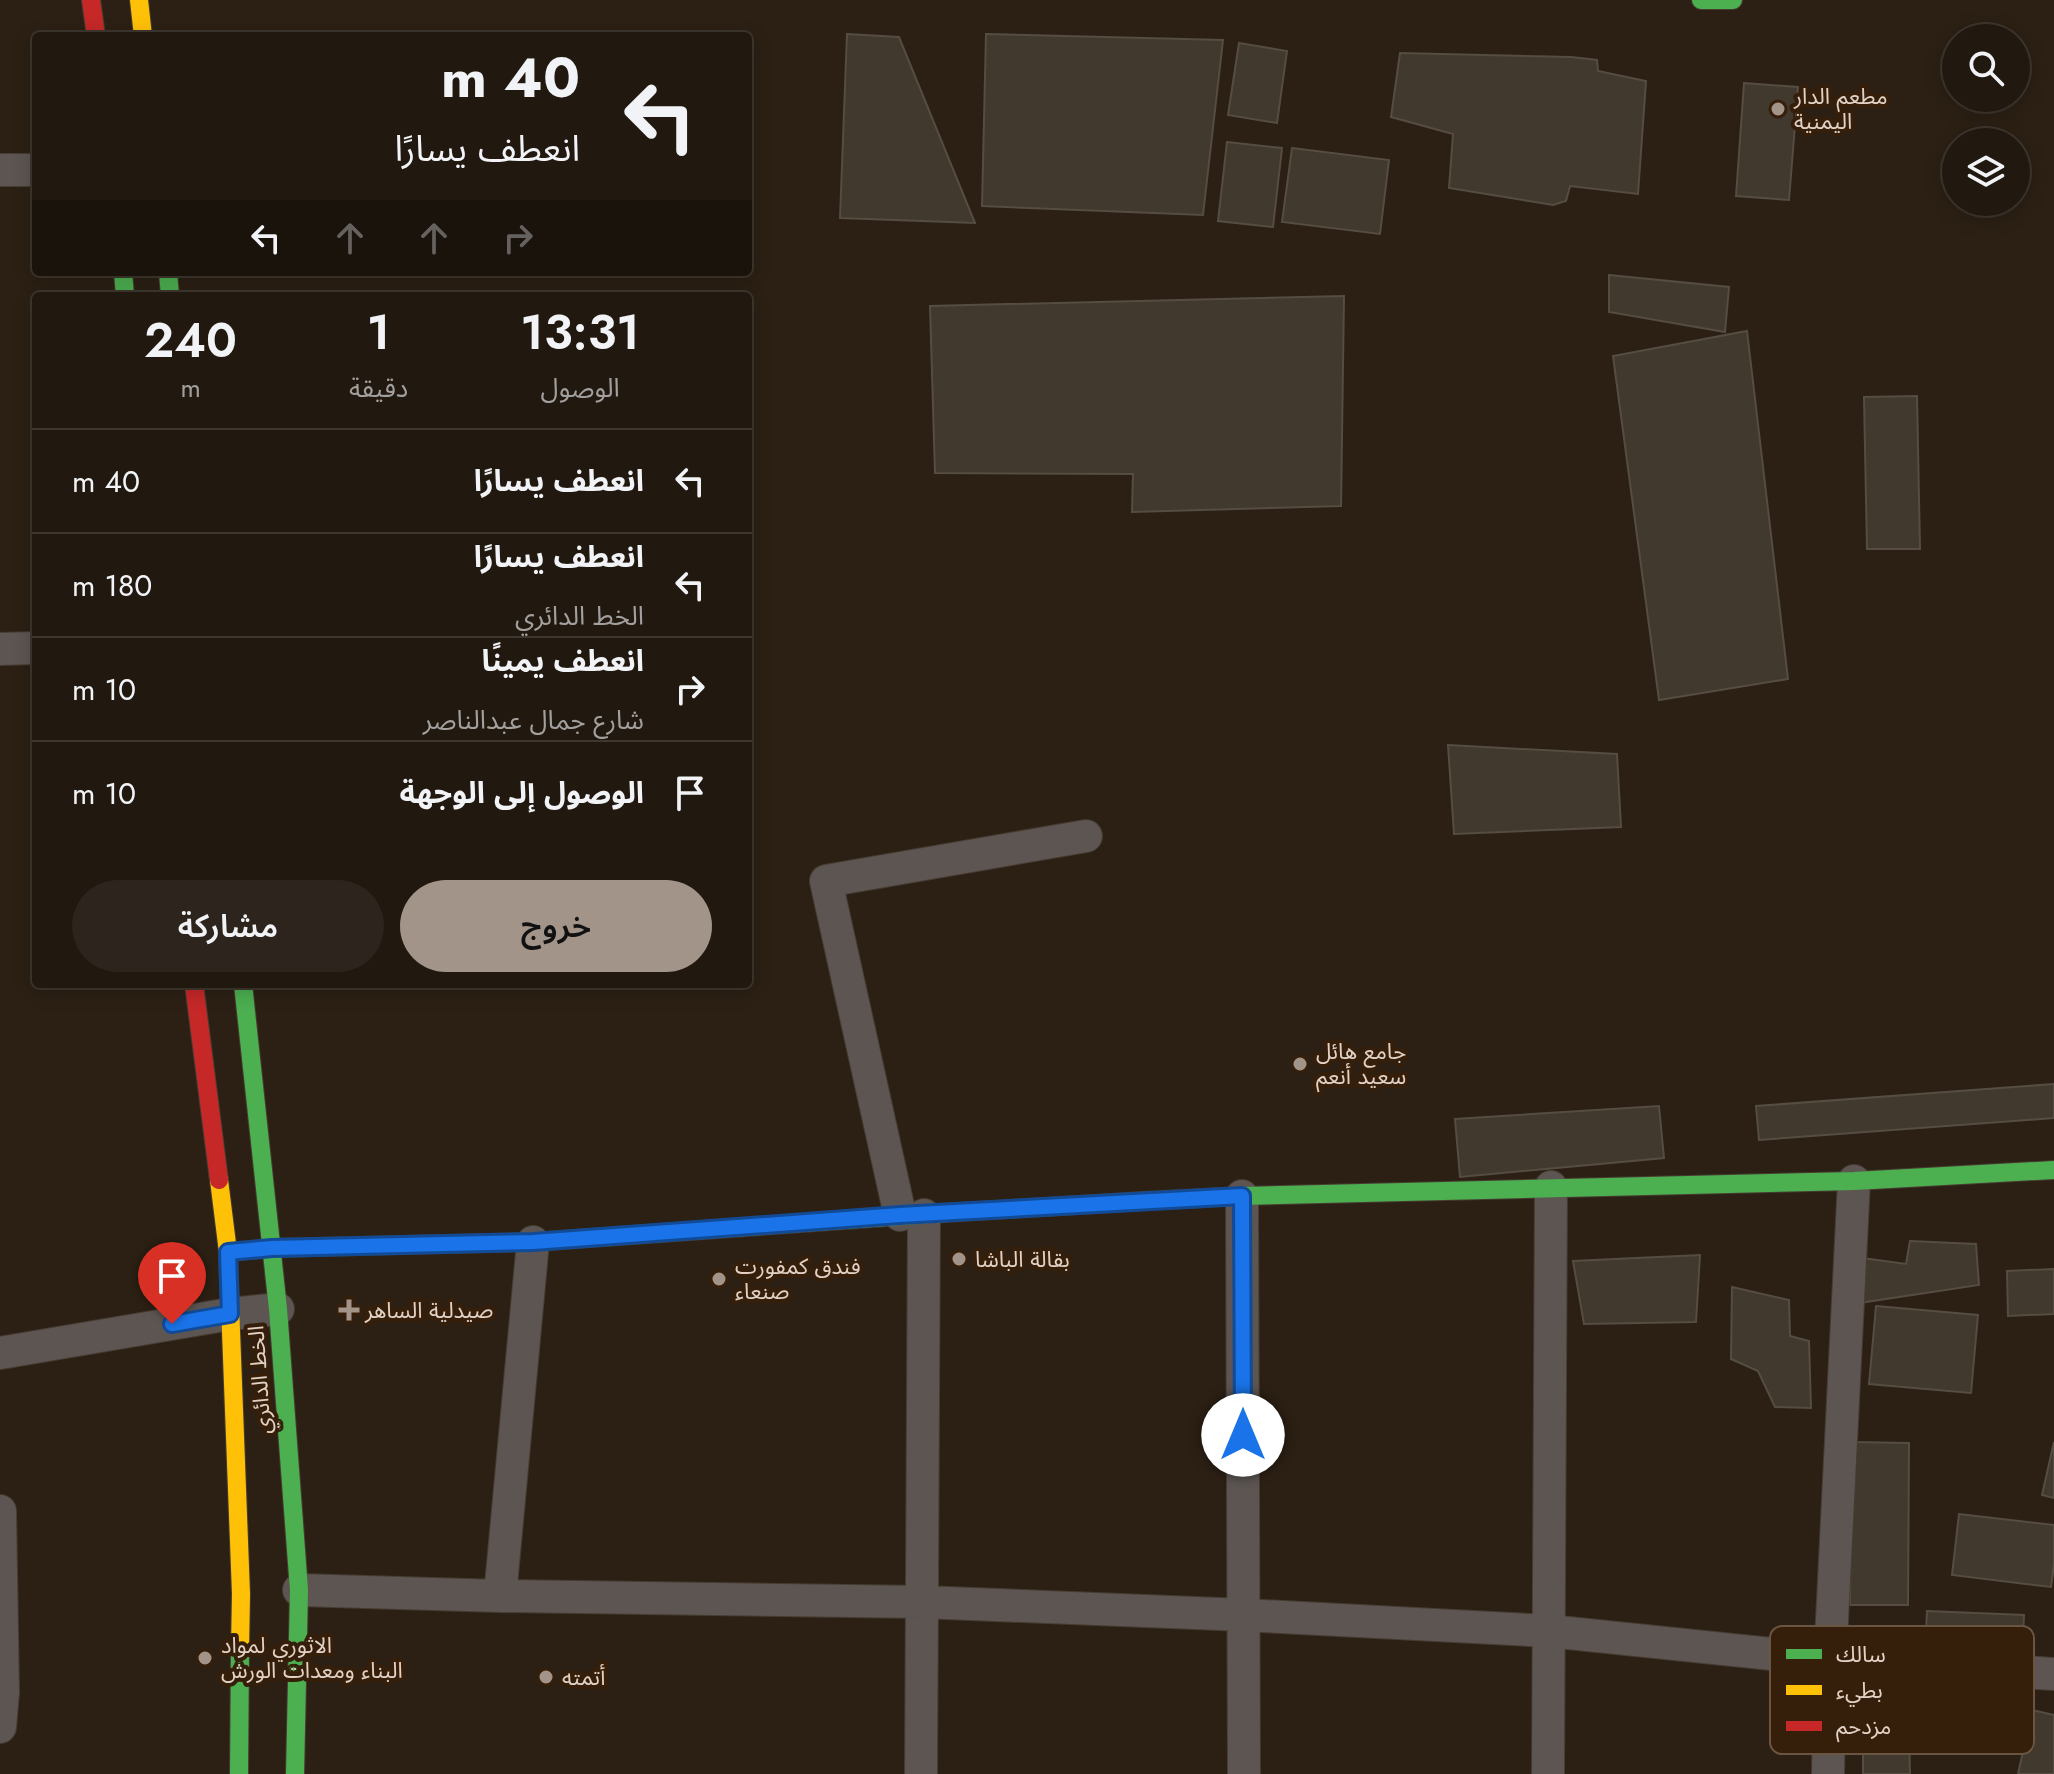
<!DOCTYPE html>
<html lang="ar">
<meta charset="utf-8">
<style>
body{margin:0;font-family:Jost,"Noto Sans Arabic",sans-serif;background:#2d251d;color:#f1f3f6;direction:rtl;height:100vh;display:flex;flex-direction:column;font-size:30px;white-space:nowrap}
*{box-sizing:border-box;margin:0}
p{font-size:26px;color:#a2a09e}
.icon{flex:none;width:44px;height:44px;fill:none;stroke:currentColor;stroke-width:2;stroke-linecap:round;stroke-linejoin:round}
.map{position:relative;flex:1;overflow:hidden;direction:ltr}
.panel{position:absolute;left:32px;top:292px;width:720px;height:696px;display:flex;flex-direction:column;background:#21180f;border-radius:8px;box-shadow:0 4px 20px #0003,0 0 0 2px #3e372f;direction:rtl}
.panel>*{flex:none}
.hud{position:absolute;left:32px;top:32px;width:720px;height:244px;border-radius:8px;box-shadow:0 4px 20px #0003,0 0 0 2px #3e372f;direction:rtl;background:#21180f;color:#f1f3f6;overflow:hidden}
.controls{position:absolute;left:1942px;top:24px;display:grid;gap:16px}
.controls a{display:grid;place-items:center;width:88px;height:88px;border-radius:50%;background:#21180f;box-shadow:0 4px 20px #0003,0 0 0 2px #3e372f;font-size:40px}
.pin{position:absolute;display:grid;place-items:center;width:68px;height:68px;color:#fff;margin:-82px -34px;border-radius:50% 50% 50% 0;rotate:-45deg;box-shadow:0 0 8px #0007}
.pin .icon{rotate:45deg}
.me{position:absolute;width:88px;margin:-44px;rotate:0deg;stroke-linejoin:round;filter:drop-shadow(0 0 6px #0008)}
.turn{display:flex;align-items:center;gap:28px;height:168px;padding:0 40px;font-size:36px}
.turn .icon{width:104px;height:104px;stroke-width:2.5}
.turn b{display:block;font-size:56px;line-height:68px}
.lanes{display:flex;align-items:center;height:76px;padding:0 40px;background:#0003;justify-content:center;gap:40px;direction:ltr}
.lanes .off{opacity:.35}
.eta{display:flex;justify-content:space-evenly;align-items:center;height:136px;text-align:center}
.eta b{font-size:48px;font-weight:600;line-height:56px}
.primary-button{display:flex;gap:16px;margin-top:auto;padding:16px 40px}
.primary-button a{flex:1;height:92px;border-radius:48px;background:#a29488;color:#111;font-size:32px;font-weight:600;line-height:92px;text-align:center}
.primary-button a+a{background:#2d251d;color:#f1f3f6}
ul{padding:0;list-style:none}
li{display:flex;align-items:center;gap:24px;height:104px;padding:0 40px;border-top:2px solid #3e372f}
li div{flex:1}
li b{display:block;font-size:30px}
li em{font-style:normal}
.map>svg:first-child{display:block}
</style>
<div class="map">
<svg width="2054" height="1774" viewBox="0 0 2054 1774">
<rect width="100%" height="100%" fill="#2c2014"/>
<!-- building -->
<path fill="#41392d" stroke="#554d42" stroke-width="2" d="M847,34l52,3 76,186 -135,-5z
M986,34l237,6 -20,175 -221,-9z
M1239,43l48,8 -10,72 -49,-8z
M1400,53l171,4 26,3 1,11 48,10 -8,113 -68,-8 -4,15 -13,4 -104,-17 4,-54 -62,-17z
M1744,83l54,4 -9,113 -53,-4z
M1227,142l55,6 -9,79 -55,-6z
M1292,148l97,12 -9,74 -98,-12z
M1609,275l120,12 -4,45 -116,-20z
M1344,296l-3,210 -209,6 1,-38 -198,-1 -5,-167z
M1747,331l41,348 -129,21 -46,-344z
M1917,396l3,153h-53l-3,-152z
M1448,745l169,9 4,73 -167,7z
M2054,1084v34l-295,22 -3,-34z
M1659,1106l5,52 -204,19 -5,-58z
M1910,1241l66,3 3,41 -120,18 -4,-46 51,7z
M1700,1255l-4,67 -112,2 -11,-63z
M2054,1269v45l-46,2 -1,-45z
M1732,1287l57,13 1,36 19,5 2,67 -36,-1 -17,-36 -27,-12z
M1876,1306l102,9 -7,78 -102,-9z
M1851,1442l58,1 -1,162h-58z
M2054,1442v56l-12,-3z
M1959,1514l95,11v39l-3,23 -99,-12z
M1927,1611l97,4 -3,64 -97,-4z
M2032,1710l22,5v59h-36z
M1863,1730h46l1,44h-47z"/>
<g fill="none" stroke-linecap="round" stroke-linejoin="round">
<!-- street casing -->
<g stroke="#473c32" stroke-width="34">
<path id="street" d="M0,170h36
M0,649l36,-1
M1242,1196l2,578
M900,1215l-74,-334 260,-45
M0,1353l230,-39 48,-5
M0,1511l3,181 -3,35
M299,1590l201,6 422,6 322,13 305,16 281,29 224,14
M500,1596l33,-354
M921,1774l3,-559
M1548,1774l3,-587
M1828,1774l2,-114 24,-479"/>
</g>
<!-- fast casing -->
<g stroke="#473c32" stroke-width="20">
<path id="fast" d="M1701,0h32
M123,272l2,24
M168,272l2,24
M243,984l35,325 21,281 -4,184
M1144,1201l98,-5 612,-15 200,-11
M228,1252l44,-4 261,-6 411,-29
M239,1774l1,-125"/>
</g>
<!-- slow casing -->
<g stroke="#473c32" stroke-width="20">
<path id="slow" d="M139,0l4,36
M219,1180l9,72 13,342 -1,55"/>
</g>
<!-- jam casing -->
<g stroke="#473c32" stroke-width="20">
<path id="jam" d="M91,0l5,36
M194,984l25,196
M944,1213l200,-12"/>
</g>
<!-- street -->
<use href="#street" stroke="#5c5552" stroke-width="32"/>
<!-- fast -->
<use href="#fast" stroke="#4caf50" stroke-width="18"/>
<!-- slow -->
<use href="#slow" stroke="#ffc107" stroke-width="18"/>
<!-- jam -->
<use href="#jam" stroke="#c62828" stroke-width="18"/>
</g>
<g fill="none" stroke-linecap="round" stroke-linejoin="round">
<!-- route casing -->
<g stroke="#114b97" stroke-width="20">
<path id="route" d="M172,1324l58,-10 -2,-62 44,-4 261,-6 367,-27 342,-19 1,239"/>
</g>
<!-- route -->
<use href="#route" stroke="#1a73e8" stroke-width="14"/>
</g>
<!-- markers -->
<g fill="#a29488" stroke="#361f0a" stroke-width="3">
<circle cx="1778" cy="109" r="8"/>
<circle cx="1300" cy="1064" r="8"/>
<circle cx="959" cy="1259" r="8"/>
<circle cx="719" cy="1279" r="8"/>
<path d="M345 1298h8v8h8v8h-8v8h-8v-8h-8v-8h8z"/>
<circle cx="205" cy="1658" r="8"/>
<circle cx="546" cy="1677" r="8"/>
</g>
<g text-anchor="middle" dominant-baseline="central" stroke-width="8" stroke-linejoin="round" paint-order="stroke">
<!-- poi labels -->
<g font-size="22" fill="#e2d2c6" stroke="#361f0a" text-anchor="start">
<text x="1794" y="96">مطعم الدار<tspan x="1794" dy="25">اليمنية</tspan></text>
<text x="1316" y="1051">جامع هائل<tspan x="1316" dy="25">سعيد أنعم</tspan></text>
<text x="975" y="1259">بقالة الباشا</text>
<text x="735" y="1266">فندق كمفورت<tspan x="735" dy="25">صنعاء</tspan></text>
<text x="365" y="1310">صيدلية الساهر</text>
<text x="221" y="1645">الاثوري لمواد<tspan x="221" dy="25">البناء ومعدات الورش</tspan></text>
<text x="562" y="1677">أتمته</text>
</g>
<!-- street labels -->
<g font-size="22" fill="#e2d2c6" stroke="#361f0a">
<text transform="translate(259 1380) rotate(-94)">الخط الدائري</text>
</g>
</g>
<!-- legend -->
<rect x="1770" y="1626" width="264" height="128" rx="12" fill="#361f0a" stroke="#6a5542" stroke-width="2"/>
<rect x="1786" y="1649" width="36" height="10" fill="#4caf50"/>
<rect x="1786" y="1685" width="36" height="10" fill="#ffc107"/>
<rect x="1786" y="1721" width="36" height="10" fill="#c62828"/>
<g font-size="22" fill="#e2d2c6">
<text x="1836" y="1662">سالك</text>
<text x="1836" y="1698">بطيء</text>
<text x="1836" y="1734">مزدحم</text>
</g>
</svg>
<div class="controls">
<a><svg class="icon" aria-label="search" viewBox="0 0 24 24"><circle cx="10" cy="10" r="6"/><path d="M15 15l6 6"/></svg></a>
<a><svg class="icon" aria-label="layers" viewBox="0 0 24 24"><path d="M12 4l9 5-9 5-9-5zM3 14l9 5 9-5"/></svg></a>
</div>
<div class="pin" style="left:172px;top:1324px;background:#d93025"><svg class="icon" aria-label="arrive" viewBox="0 0 24 24"><path d="M6 21V4h12l-3 4 3 4H6"/></svg></div>
<svg class="me" style="left:1243px;top:1435px" viewBox="-20 -20 40 40"><circle r="19" fill="#fff"/><path d="M0-13L10 11 0 6-10 11z" fill="#1a73e8"/></svg>
<div class="hud">
<div class="turn"><svg class="icon" aria-label="left" viewBox="0 0 24 24"><path d="M17 20v-9H6M10 6l-5 5 5 5"/></svg><div><b>40 m</b>انعطف يسارًا</div></div>
<div class="lanes"><svg class="icon" aria-label="left" viewBox="0 0 24 24"><path d="M17 20v-9H6M10 6l-5 5 5 5"/></svg><svg class="icon off" aria-label="ahead" viewBox="0 0 24 24"><path d="M12 20V5M6 11l6-6 6 6"/></svg><svg class="icon off" aria-label="ahead" viewBox="0 0 24 24"><path d="M12 20V5M6 11l6-6 6 6"/></svg><svg class="icon off" aria-label="right" viewBox="0 0 24 24"><path d="M7 20v-9h11M14 6l5 5-5 5"/></svg></div>
</div>
<section class="panel">
<div class="eta">
<div><b>13:31</b><p>الوصول</p></div>
<div><b>1</b><p>دقيقة</p></div>
<div><b>240</b><p>m</p></div>
</div>
<ul>
<li><svg class="icon" aria-label="left" viewBox="0 0 24 24"><path d="M17 20v-9H6M10 6l-5 5 5 5"/></svg><div><b>انعطف يسارًا</b></div><em>40 m</em></li>
<li><svg class="icon" aria-label="left" viewBox="0 0 24 24"><path d="M17 20v-9H6M10 6l-5 5 5 5"/></svg><div><b>انعطف يسارًا</b><p>الخط الدائري</p></div><em>180 m</em></li>
<li><svg class="icon" aria-label="right" viewBox="0 0 24 24"><path d="M7 20v-9h11M14 6l5 5-5 5"/></svg><div><b>انعطف يمينًا</b><p>شارع جمال عبدالناصر</p></div><em>10 m</em></li>
<li><svg class="icon" aria-label="arrive" viewBox="0 0 24 24"><path d="M6 21V4h12l-3 4 3 4H6"/></svg><div><b>الوصول إلى الوجهة</b></div><em>10 m</em></li>
</ul>
<div class="primary-button"><a>خروج</a><a>مشاركة</a></div>
</section>
</div>
